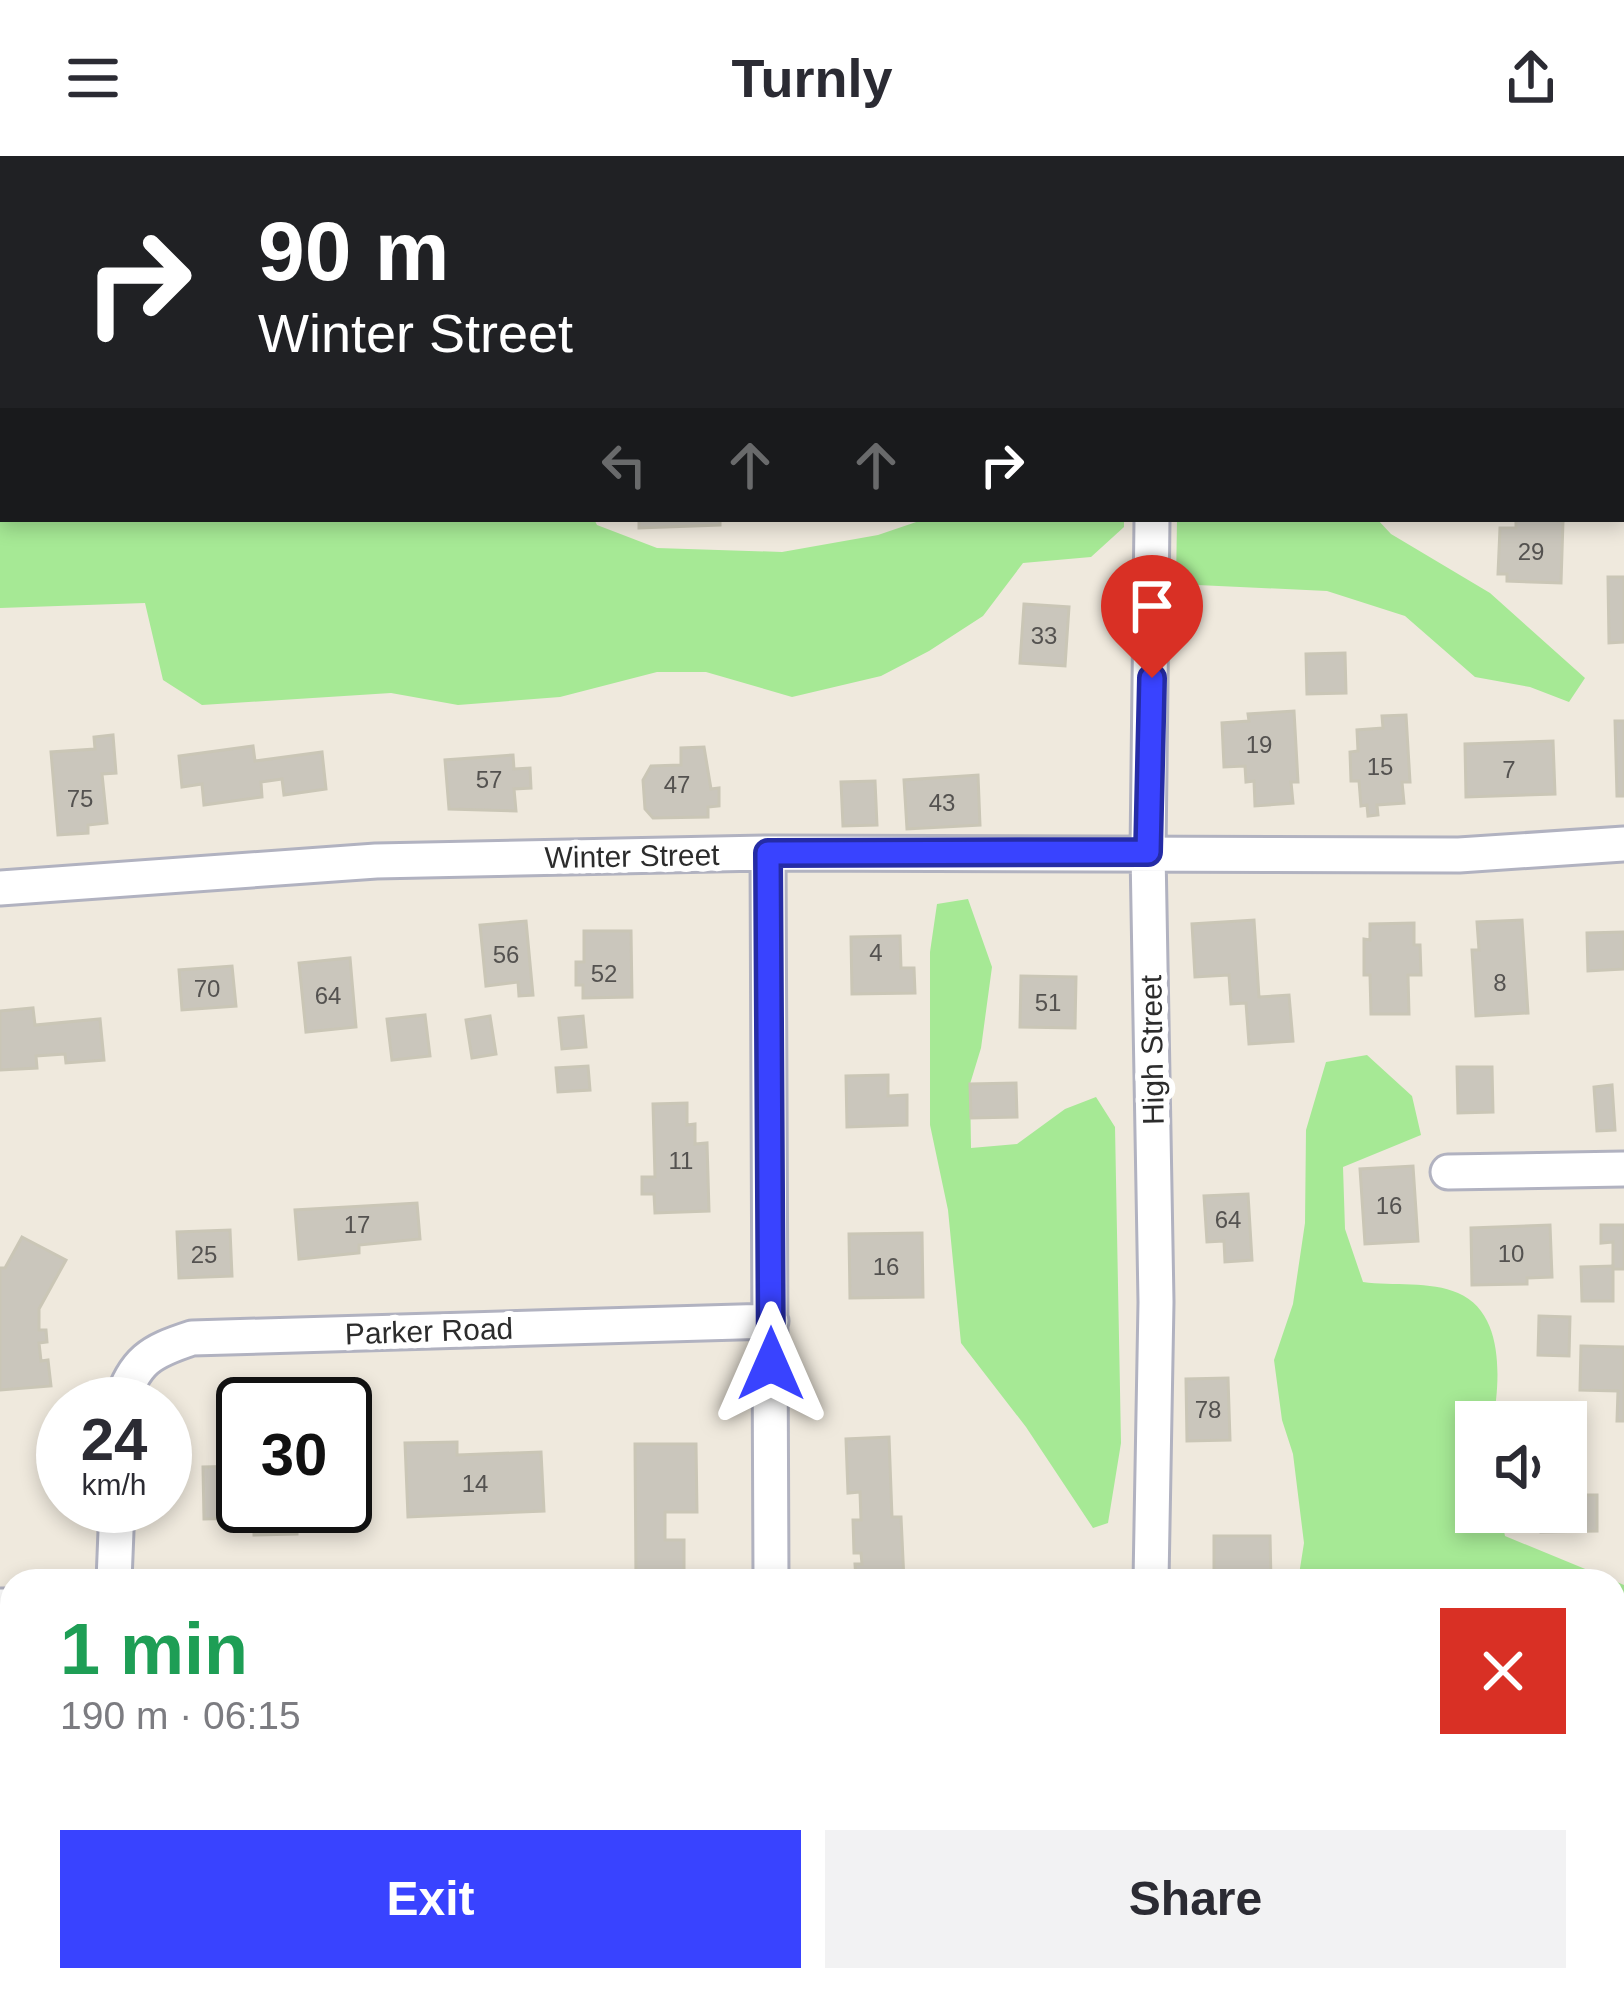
<!DOCTYPE html>
<meta charset="utf-8">
<style>
body{margin:0;font-family:Arial,sans-serif;background:#f2f2f3;color:#2b2b33;height:100vh;display:flex;flex-direction:column;font-size:45px;white-space:nowrap}
*{box-sizing:border-box;margin:0}
p{font-size:39px;color:#7c7c81}
.icon{flex:none;width:66px;height:66px;fill:none;stroke:currentColor;stroke-width:2;stroke-linecap:round;stroke-linejoin:round}
.map{position:relative;flex:1;overflow:hidden}
.sheet{position:absolute;left:0px;top:1413px;width:1626px;height:423px;display:flex;flex-direction:column;background:#fff;border-radius:36px 36px 0 0;box-shadow:0 6px 18px #0003}
.sheet>*{flex:none}
.top-card{position:absolute;left:0px;top:0px;width:1626px;height:366px;box-shadow:0 6px 18px #0003;background:#202124;color:#fff;overflow:hidden}
.fabs{position:absolute;left:1455px;top:1245px;display:grid;gap:24px}
.fabs a{display:grid;place-items:center;width:132px;height:132px;border-radius:0px;background:#fff;box-shadow:0 6px 18px #0003;font-size:60px}
.speed{position:absolute;left:36px;top:1221px;display:flex;gap:24px;font-size:60px;font-weight:700;text-align:center}
.speed>*{display:grid;place-content:center;width:156px;height:156px;border-radius:50%;background:#fff;box-shadow:0 6px 18px #0003;line-height:1}
.speed small{font-size:30px;font-weight:400}
.speed .limit{border:6px solid #111;border-radius:18px;background:#fff;color:#111}
.pin{position:absolute;display:grid;place-items:center;width:102px;height:102px;color:#fff;margin:-123px -51px;border-radius:50% 50% 50% 0;rotate:-45deg;box-shadow:0 0 12px #0007}
.pin .icon{rotate:45deg}
.me{position:absolute;width:132px;margin:-66px;rotate:0deg;stroke-linejoin:round;filter:drop-shadow(0 0 9px #0008)}
.turn{display:flex;align-items:center;gap:42px;height:252px;padding:0 60px;font-size:54px}
.turn .icon{width:156px;height:156px;stroke-width:2.5}
.turn b{display:block;font-size:84px;line-height:102px}
.lanes{display:flex;align-items:center;height:114px;padding:0 60px;background:#0003;justify-content:center;gap:60px;direction:ltr}
.lanes .off{opacity:.35}
.round{display:grid;place-items:center;flex:none;width:126px;height:126px;border-radius:0px;background:#f2f2f3}
.summary{display:flex;align-items:center;justify-content:space-between;height:204px;padding:0 60px}
h1{font-size:72px;font-weight:700;line-height:90px;color:#1e9e55}
.cta{display:flex;gap:24px;margin-top:auto;padding:24px 60px}
.cta a{flex:1;height:138px;border-radius:0px;background:#3943ff;color:#fff;font-size:48px;font-weight:700;line-height:138px;text-align:center}
.cta a+a{background:#f2f2f3;color:#2b2b33}
header{display:flex;justify-content:space-between;align-items:center;height:156px;padding:0 60px;background:#fff;font-size:54px;font-weight:700}
.map>svg:first-child{display:block}
</style>
<header><svg class="icon" aria-label="menu" viewBox="0 0 24 24"><path d="M4 6h16M4 12h16M4 18h16"/></svg>Turnly<svg class="icon" aria-label="share" viewBox="0 0 24 24"><path d="M12 15V3M7 8l5-5 5 5M5 13v7h14v-7"/></svg></header>
<div class="map">
<svg width="1624" height="1835" viewBox="0 0 1624 1835">
<rect width="100%" height="100%" fill="#efe9dd"/>
<!-- green -->
<path fill="#a6e995" d="M0,172l3,191h591l3,6 60,23 125,4 96,-17 47,-16h199v8l-33,30 -68,6 -40,53 -54,35 -48,25 -89,21 -86,-25h-49l-97,25 -102,8 -67,-12 -189,12 -39,-25 -18,-77 -145,5z
M1177,363h200l14,15 99,59 95,85 -16,24 -39,-15 -55,-10 -70,-61 -78,-25 -151,-7z
M968,743l24,68 -11,81 -11,36 1,64 46,-4 48,-35 31,-12 19,30 6,316 -13,80 -15,5 -67,-101 -65,-84 -13,-133 -18,-85v-173l7,-48z
M1367,899l45,41 9,39 -78,32 2,62 18,53c29,4 68,-1 95,11 47,20 42,88 35,129h-17v90h24l5,24 119,49v46l-10,-3v-47h-316l6,-38 -11,-89 -11,-34 -8,-60 19,-56 12,-81 1,-93 20,-68z"/>
<!-- building -->
<path fill="#cac6bc" stroke="#cac6b6" stroke-width="3" d="M639,363h81v6l-81,3z
M1516,363l47,2 -2,62 -54,-2v-7h-9l2,-46h16z
M1608,421h16v65l-15,1z
M1024,448l45,3 -4,59 -45,-3z
M1345,497l1,40 -39,1 -1,-40z
M1294,555l4,71h-7l2,21 -38,3 -1,-25 -8,1 -1,-16 -21,1 -2,-44 27,-2 -1,-7z
M1406,559l4,67h-8l2,21 -27,2 1,10 -10,1 -1,-11 -6,1 -2,-25h-8l-1,-29 8,-1 -1,-21 26,-2 -1,-12z
M1615,565h9v75h-7z
M113,579l3,38 -14,1 5,49 -19,2v8l-30,2 -7,-83 44,-3 -1,-12z
M1553,585l2,53 -89,3 -1,-53z
M253,590l2,15 67,-9 4,37 -42,6 -2,-16 -21,3 1,15 -58,8 -2,-21 -20,3 -3,-31z
M704,591l7,42 8,-1v18l-11,1v10l-55,1 -8,-9 -2,-29 8,-14 30,-1v-17z
M513,599l1,14 16,-1 1,20 -17,1 2,22 -67,-2 -4,-49z
M978,619l2,50 -73,4 -3,-49z
M875,625l2,44 -34,1 -2,-44z
M1254,764l5,77 30,-2 4,46 -44,3 -3,-41 -15,1 -2,-29 -34,2 -3,-53z
M1522,764l6,93 -52,3 -4,-66h7l-2,-28z
M526,765l7,74 -14,1 -1,-14 -32,4 -6,-61z
M1414,767v22h6l1,30h-13l1,39h-38l-1,-39h-6v-36l6,1v-16z
M584,775h47l1,66 -49,1v-13h-7v-23h8z
M1624,776v37l-36,2 -1,-38z
M900,780l1,32h13l1,25 -63,1 -1,-57z
M350,802l6,69 -50,5 -7,-69z
M232,810l4,40 -54,4 -3,-40z
M1021,820l55,1 -1,51 -55,-1z
M33,852l2,17 65,-6 4,41 -38,3 -1,-9 -29,2 1,12 -37,2v-59z
M425,859l5,41 -38,4 -5,-41z
M490,860l6,38 -24,4 -6,-38z
M583,860l3,31 -24,2 -3,-31z
M588,910l2,24 -32,2 -2,-24z
M1457,911h35l1,45 -35,1z
M888,919v21l19,-1v30l-60,2 -1,-51z
M1016,927l1,34 -46,1 -1,-34z
M1612,929l3,45 -18,1 -3,-44z
M687,947v22l8,-1v20l12,-1 2,68 -54,2 -1,-19h-12v-17h13l-2,-73z
M1413,1010l5,75 -53,3 -5,-75z
M1248,1038l4,66 -27,2 -1,-21 -17,1 -3,-46z
M417,1047l3,36 -61,6v8l-60,6 -4,-49z
M1550,1069l2,52 -25,1v6l-55,1 -1,-57z
M1601,1069h23v44h-11v-27l-12,1z
M230,1074l2,46 -53,2 -2,-46z
M922,1077l1,64 -73,1 -1,-64z
M22,1081l44,23 -27,49v21h7l1,12 -8,1 2,18 7,-1 3,26 -51,4v-122h5z
M1613,1110v35h-31l-1,-34z
M1539,1160l31,1 -1,39 -31,-1z
M1581,1190l43,1v74h-7l1,-30 -38,-1z
M1228,1222l2,62 -43,1 -1,-62z
M889,1281l3,80h9l3,64h-48l-1,-17h7l-1,-11h-7l-1,-33h8l-1,-28 -12,1 -2,-54z
M457,1286v13l84,-3 3,59 -136,6 -3,-74z
M635,1288h61l1,68h-32v28h19v41h-48z
M243,1310v40h74l1,18 -21,1v9l-43,1v-17l-50,1 -1,-52z
M1566,1339h31v36l-56,1v-20h25z
M1214,1380h56l1,45h-57z
M1093,1419v6h-75v-4z
M12,1541v67l-12,1v-67z
M12,1719v52l-12,1v-52z"/>
<g fill="none" stroke-linecap="round" stroke-linejoin="round">
<!-- street casing -->
<g stroke="#b1b2c0" stroke-width="39">
<path id="street" d="M780,0v3
M1151,3v-3
M768,697l3,728
M0,732l376,-27 392,-8 691,2 165,-11
M1448,1016l176,-3
M120,1248c16,-44 29,-52 72,-66l579,-17
M114,1425l3,-75
M1151,1425l5,-279 -8,-450 4,-333
M0,1450h12
M225,1824l1,11"/>
</g>
<!-- secondary casing -->
<g stroke="#b1b2c0" stroke-width="54">
<path id="secondary" d="M1139,1824l143,11
M0,1831l100,-7"/>
</g>
<!-- street -->
<use href="#street" stroke="#fff" stroke-width="33"/>
<!-- secondary -->
<use href="#secondary" stroke="#fff" stroke-width="48"/>
</g>
<g fill="none" stroke-linecap="round" stroke-linejoin="round">
<!-- route casing -->
<g stroke="#252ca6" stroke-width="30">
<path id="route" d="M771,1208l-3,-511 380,-1 4,-174"/>
</g>
<!-- route -->
<use href="#route" stroke="#3943ff" stroke-width="21"/>
</g>
<g text-anchor="middle" dominant-baseline="central" stroke-width="12" stroke-linejoin="round" paint-order="stroke">
<!-- number labels -->
<g font-size="24" fill="#545250">
<text x="1531" y="395">29</text>
<text x="1044" y="479">33</text>
<text x="1259" y="588">19</text>
<text x="1380" y="610">15</text>
<text x="1509" y="613">7</text>
<text x="489" y="623">57</text>
<text x="677" y="628">47</text>
<text x="80" y="642">75</text>
<text x="942" y="646">43</text>
<text x="876" y="796">4</text>
<text x="506" y="798">56</text>
<text x="604" y="817">52</text>
<text x="1500" y="826">8</text>
<text x="207" y="832">70</text>
<text x="328" y="839">64</text>
<text x="1048" y="846">51</text>
<text x="681" y="1004">11</text>
<text x="1389" y="1049">16</text>
<text x="1228" y="1063">64</text>
<text x="357" y="1068">17</text>
<text x="1511" y="1097">10</text>
<text x="204" y="1098">25</text>
<text x="886" y="1110">16</text>
<text x="1208" y="1253">78</text>
<text x="475" y="1327">14</text>
</g>
<!-- street labels -->
<g font-size="30" fill="#2c2c2c" stroke="#fff">
<text transform="translate(632 700) rotate(-1)">Winter Street</text>
<text transform="translate(1152 894) rotate(-91)">High Street</text>
<text transform="translate(429 1175) rotate(-2)">Parker Road</text>
</g>
</g>
</svg>
<div class="fabs">
<a><svg class="icon" aria-label="sound" viewBox="0 0 24 24"><path d="M4 9h4l5-4v14l-5-4H4zM17 9q2 3 0 6"/></svg></a>
</div>
<div class="speed"><div>24<small>km/h</small></div><div class="limit">30</div></div>
<div class="pin" style="left:1152px;top:522px;background:#d93025"><svg class="icon" aria-label="arrive" viewBox="0 0 24 24"><path d="M6 21V4h12l-3 4 3 4H6"/></svg></div>
<svg class="me" style="left:771px;top:1208px" viewBox="-20 -20 40 40"><path d="M0-17L14 15 0 8-14 15z" fill="#3943ff" stroke="#fff" stroke-width="4"/></svg>
<div class="top-card">
<div class="turn"><svg class="icon" aria-label="right" viewBox="0 0 24 24"><path d="M7 20v-9h11M14 6l5 5-5 5"/></svg><div><b>90 m</b>Winter Street</div></div>
<div class="lanes"><svg class="icon off" aria-label="left" viewBox="0 0 24 24"><path d="M17 20v-9H6M10 6l-5 5 5 5"/></svg><svg class="icon off" aria-label="ahead" viewBox="0 0 24 24"><path d="M12 20V5M6 11l6-6 6 6"/></svg><svg class="icon off" aria-label="ahead" viewBox="0 0 24 24"><path d="M12 20V5M6 11l6-6 6 6"/></svg><svg class="icon" aria-label="right" viewBox="0 0 24 24"><path d="M7 20v-9h11M14 6l5 5-5 5"/></svg></div>
</div>
<section class="sheet">
<div class="summary"><div><h1>1 min</h1><p>190 m · 06:15</p></div><a class="round" style="background:#d93025;color:#fff"><svg class="icon" aria-label="close" viewBox="0 0 24 24"><path d="M6 6l12 12M18 6L6 18"/></svg></a></div>
<div class="cta"><a>Exit</a><a>Share</a></div>
</section>
</div>
